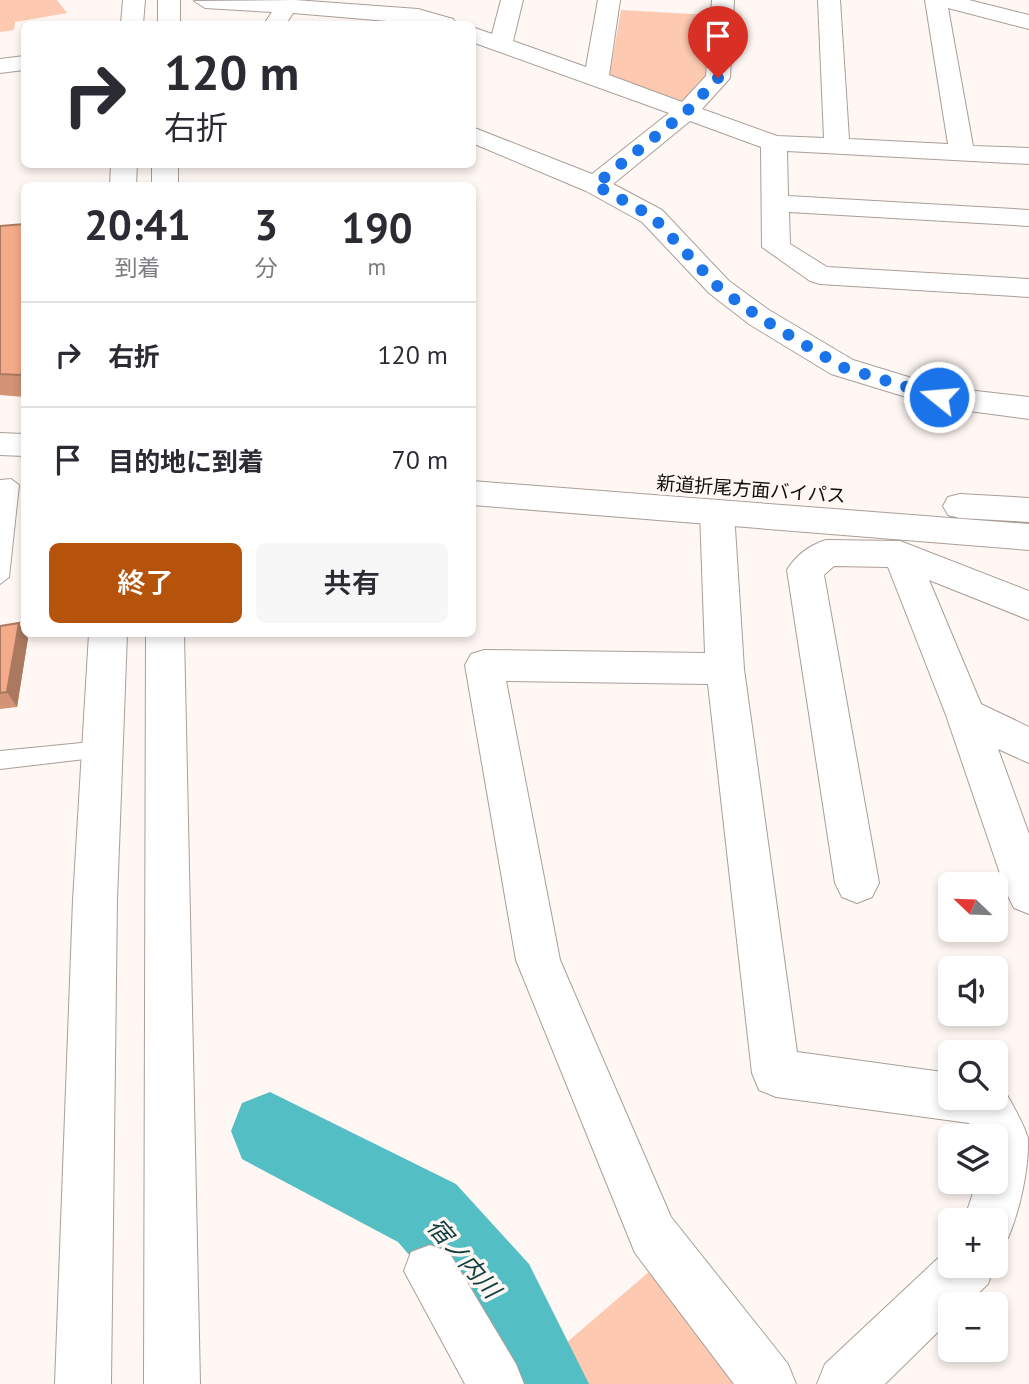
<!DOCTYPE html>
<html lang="ja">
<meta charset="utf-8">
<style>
body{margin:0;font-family:"PT Sans","Noto Sans JP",sans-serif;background:#f7f7f7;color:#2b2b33;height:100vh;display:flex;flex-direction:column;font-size:26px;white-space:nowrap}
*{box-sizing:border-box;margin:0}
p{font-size:23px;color:#7c7c81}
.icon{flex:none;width:38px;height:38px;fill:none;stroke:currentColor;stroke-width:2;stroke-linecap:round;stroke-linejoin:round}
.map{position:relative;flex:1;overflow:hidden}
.details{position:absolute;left:21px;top:182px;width:455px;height:455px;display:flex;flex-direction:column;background:#fff;border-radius:10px;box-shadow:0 4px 10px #0003}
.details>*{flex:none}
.guide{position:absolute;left:21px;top:21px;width:455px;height:147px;border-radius:10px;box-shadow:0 4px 10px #0003;background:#fff;color:#2b2b33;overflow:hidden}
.needle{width:46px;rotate:293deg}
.fabs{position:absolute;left:938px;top:872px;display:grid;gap:14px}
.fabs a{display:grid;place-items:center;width:70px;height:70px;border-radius:10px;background:#fff;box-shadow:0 4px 10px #0003;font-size:35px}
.pin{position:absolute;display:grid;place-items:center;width:60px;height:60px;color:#fff;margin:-72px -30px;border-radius:50% 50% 50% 0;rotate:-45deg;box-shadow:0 0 7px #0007}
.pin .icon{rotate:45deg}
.me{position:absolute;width:77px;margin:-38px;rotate:287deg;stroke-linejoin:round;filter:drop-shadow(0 0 5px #0008)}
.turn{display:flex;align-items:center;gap:24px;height:147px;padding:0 28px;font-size:32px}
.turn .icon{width:91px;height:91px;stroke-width:2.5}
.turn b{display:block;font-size:49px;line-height:60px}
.eta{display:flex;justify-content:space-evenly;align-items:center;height:119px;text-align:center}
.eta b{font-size:42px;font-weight:600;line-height:49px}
.primary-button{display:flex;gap:14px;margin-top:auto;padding:14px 28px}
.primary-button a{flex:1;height:80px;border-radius:10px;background:#b45309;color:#fff;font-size:28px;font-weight:600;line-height:80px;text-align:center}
.primary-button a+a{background:#f7f7f7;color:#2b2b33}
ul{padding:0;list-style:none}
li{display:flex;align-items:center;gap:21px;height:105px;padding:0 28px;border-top:2px solid #e1e1e2}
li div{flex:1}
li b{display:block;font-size:26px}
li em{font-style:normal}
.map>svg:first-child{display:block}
</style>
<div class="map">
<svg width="1029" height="1384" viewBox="0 0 1029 1384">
<rect width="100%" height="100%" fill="#fff7f3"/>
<!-- green -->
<path fill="#fec9b1" d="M0,0h57l10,13 -52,9 -1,8 -14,2z
M621,10l88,5 -4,63 -23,26 -73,-26z
M650,1271l91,113h-160l-15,-41z"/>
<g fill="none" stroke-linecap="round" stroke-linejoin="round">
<!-- river -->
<path fill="#53bec4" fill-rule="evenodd" d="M270,1092l186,92 73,80 60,120h-90l-30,-60 -71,-82 -156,-83 -11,-28 11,-28z"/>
<!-- lane casing -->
<g stroke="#aa9e98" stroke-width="2">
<path id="lane" d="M11,479l8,6 -10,92 -9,7v-104z
M102,741l7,2 3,6 -3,6 -7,2 -102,12v-18z"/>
</g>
<!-- street casing -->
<g stroke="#aa9e98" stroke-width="2">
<path id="street" d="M295,0l123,9 35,10 3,5h-33l-130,-11 -7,11h-22l8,-12 -67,-4 -11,-7z
M501,0h22l-10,41 73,26 12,-67h22l-11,75 73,27 24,-26 6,-76h22l-4,78 -28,31 75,27 47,2 -6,-138h22l9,139 99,5 -23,-144h44l60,15v14l-81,-21 25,138 56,2v16l-242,-13 1,45 241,14v16l-240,-14 1,32 37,23 202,12v18l-209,-13 -10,-3 -48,-34 -1,-100 -71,-26 -77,63 49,26 67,71 40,29 84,50 88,27 88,10v22l-90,-12 -108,-33 -82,-50 -40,-31 -67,-71 -56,-31 -114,-48v-16l120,47 77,-61 -197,-71v-15l20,7z
M24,56v14l-24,3v-14z
M717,500l12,3 5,9 10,157 53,383 153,21v24h46v-15l5,2c9,17 21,35 27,54 1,30 -8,72 -20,100l-12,5v-23h-32l13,-39h19v-45h-21l-6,-13 -193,-26 -17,-7 -7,-17 -44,-389 -202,-3 54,279 111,257 117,147 8,20h-62l-99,-131 -119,-293 -51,-295 6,-11 13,-4 221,3 -5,-141 5,-9z
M826,540l74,1 129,50v29l-100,-40 52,124 48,23v36l-31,-14 31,85v80l-15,-6 -7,-14 -61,-179 -58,-148 -54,-1 -10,9 55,308 -7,14 -15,6 -15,-6 -7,-14 -48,-313c9,-15 23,-25 39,-30z
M430,1245l19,7 67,112 8,20h-59l-61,-113 7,-19z
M950,1247v18h45l-7,19 -21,20h-17v16l-65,64h-68l8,-20z"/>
</g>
<!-- secondary casing -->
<g stroke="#aa9e98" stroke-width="2">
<path id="secondary" d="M123,0h22l-2,24h-22z
M158,0h22v24h-22z
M111,164h26l-1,22h-26z
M152,164h26v22h-26z
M0,433l24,1v22l-24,-1z
M472,481l557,43v26l-557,-45z
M960,494l69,4v24l-69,-4 -12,-3 -5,-9 5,-9z
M89,634h38l-10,266 -6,484h-56l18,-484z
M146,634h38l16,750h-56z"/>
</g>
<!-- lane -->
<use href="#lane" fill="#fff" fill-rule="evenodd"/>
<!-- street -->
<use href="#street" fill="#fff" fill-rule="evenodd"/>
<!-- secondary -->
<use href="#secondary" fill="#fff" fill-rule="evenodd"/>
</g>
<!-- wall -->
<path fill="#d29376" d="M24,224v173l-24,-2v-169z
M19,623l5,11 4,4 -11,69 -17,2v-83z"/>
<!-- shaded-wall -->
<path fill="#ab7860" d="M24,373v12l-4,-10z
M19,623l5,11 4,4 -11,69 -10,-15z"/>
<!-- building -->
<path fill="#f4ab89" stroke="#ab7860" stroke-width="2" d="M24,224v52l-1,10h1v87l-4,2 -20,-1v-148z
M19,623l-12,69 -7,1v-67z"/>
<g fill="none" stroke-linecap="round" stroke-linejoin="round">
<!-- route -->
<path stroke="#1a73e8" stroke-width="12" stroke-dasharray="0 21.6" d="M718,78l-31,33 -92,74 57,31 67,72 40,29 83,50 97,30"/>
</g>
<g text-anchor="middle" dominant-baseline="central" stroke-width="7" stroke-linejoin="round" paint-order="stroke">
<!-- street labels -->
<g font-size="19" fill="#120e0c" stroke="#fff7f3">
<text transform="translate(751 489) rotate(4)">新道折尾方面バイパス</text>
</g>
<!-- near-water labels -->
<g font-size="24" font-style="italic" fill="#0e4042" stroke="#fff7f3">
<text transform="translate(464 1258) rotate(49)">宿ノ内川</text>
</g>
</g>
</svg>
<div class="fabs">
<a><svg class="needle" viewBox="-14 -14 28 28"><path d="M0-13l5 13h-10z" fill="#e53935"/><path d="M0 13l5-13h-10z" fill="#7c7c81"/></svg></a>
<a><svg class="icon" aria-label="sound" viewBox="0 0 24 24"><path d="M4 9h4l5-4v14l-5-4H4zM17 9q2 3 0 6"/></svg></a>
<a><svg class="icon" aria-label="search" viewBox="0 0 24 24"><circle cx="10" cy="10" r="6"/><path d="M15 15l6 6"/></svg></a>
<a><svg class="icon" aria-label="layers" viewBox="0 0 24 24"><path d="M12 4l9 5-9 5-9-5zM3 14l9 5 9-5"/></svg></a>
<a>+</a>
<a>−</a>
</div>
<div class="pin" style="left:718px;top:78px;background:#d93025"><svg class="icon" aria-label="arrive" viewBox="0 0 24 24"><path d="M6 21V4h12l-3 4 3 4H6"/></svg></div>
<svg class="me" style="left:939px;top:397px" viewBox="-20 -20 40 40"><circle r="17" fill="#1a73e8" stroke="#fff" stroke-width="3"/><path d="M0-11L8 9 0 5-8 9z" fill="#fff"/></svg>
<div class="guide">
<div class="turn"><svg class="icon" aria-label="right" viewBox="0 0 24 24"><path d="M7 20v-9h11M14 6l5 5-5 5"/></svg><div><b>120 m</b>右折</div></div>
</div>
<section class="details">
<div class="eta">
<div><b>20:41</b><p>到着</p></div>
<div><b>3</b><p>分</p></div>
<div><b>190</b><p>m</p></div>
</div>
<ul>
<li><svg class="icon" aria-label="right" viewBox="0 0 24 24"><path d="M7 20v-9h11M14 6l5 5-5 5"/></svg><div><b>右折</b></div><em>120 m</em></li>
<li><svg class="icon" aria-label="arrive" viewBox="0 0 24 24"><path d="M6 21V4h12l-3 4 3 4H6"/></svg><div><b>目的地に到着</b></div><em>70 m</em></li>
</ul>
<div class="primary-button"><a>終了</a><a>共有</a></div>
</section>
</div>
